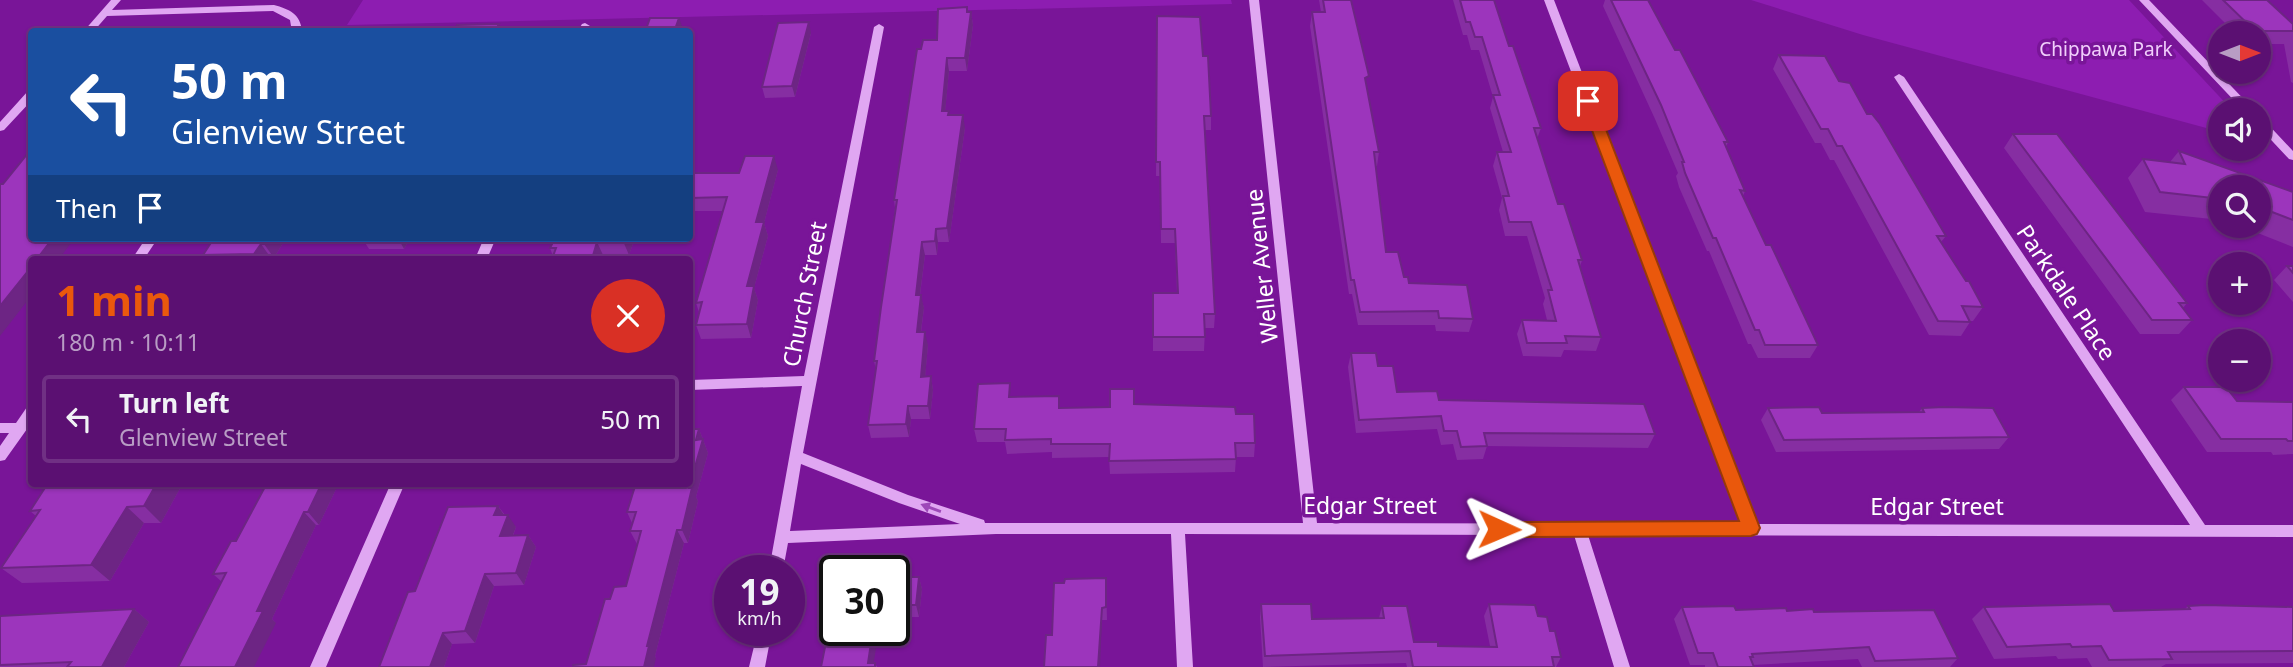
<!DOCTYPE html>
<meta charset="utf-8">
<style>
body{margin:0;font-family:"Noto Sans",sans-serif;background:#641e7a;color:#f1f3f6;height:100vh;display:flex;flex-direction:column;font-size:26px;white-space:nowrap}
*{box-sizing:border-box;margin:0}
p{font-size:23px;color:#b89dc4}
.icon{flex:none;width:38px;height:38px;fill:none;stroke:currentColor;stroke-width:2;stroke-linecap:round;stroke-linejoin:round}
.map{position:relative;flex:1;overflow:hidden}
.side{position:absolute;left:28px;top:256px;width:665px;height:231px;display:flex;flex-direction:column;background:#5b1072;border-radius:7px;box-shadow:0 2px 5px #0004,0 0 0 2px #703084}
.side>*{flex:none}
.hud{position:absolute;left:28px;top:28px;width:665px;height:214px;border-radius:7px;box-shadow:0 2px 5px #0004,0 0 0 2px #703084;background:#1a4fa0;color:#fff;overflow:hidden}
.needle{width:46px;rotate:90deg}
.tools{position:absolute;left:2208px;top:21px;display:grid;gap:14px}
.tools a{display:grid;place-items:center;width:63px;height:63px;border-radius:50%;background:#5b1072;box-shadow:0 2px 5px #0004,0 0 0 2px #703084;font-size:35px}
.speed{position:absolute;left:714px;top:555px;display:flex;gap:14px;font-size:35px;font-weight:700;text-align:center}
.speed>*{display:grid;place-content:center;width:91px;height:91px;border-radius:50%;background:#5b1072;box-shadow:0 2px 5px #0004,0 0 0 2px #703084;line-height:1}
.speed small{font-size:18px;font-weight:400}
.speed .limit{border:4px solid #111;border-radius:10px;background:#fff;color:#111}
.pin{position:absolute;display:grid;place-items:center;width:60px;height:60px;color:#fff;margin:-30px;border-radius:14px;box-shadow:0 4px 10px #0006}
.me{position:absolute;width:77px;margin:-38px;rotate:91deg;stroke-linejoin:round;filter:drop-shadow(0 0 5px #0008)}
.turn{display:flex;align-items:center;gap:24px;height:147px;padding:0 28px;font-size:32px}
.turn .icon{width:91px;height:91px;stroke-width:2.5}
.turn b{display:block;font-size:49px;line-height:60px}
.then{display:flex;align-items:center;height:66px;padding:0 28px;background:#0003;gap:14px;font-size:26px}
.round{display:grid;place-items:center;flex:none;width:74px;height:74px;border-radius:37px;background:#641e7a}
.summary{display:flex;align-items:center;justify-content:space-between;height:119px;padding:0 28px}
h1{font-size:42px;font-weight:700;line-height:52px;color:#ea580c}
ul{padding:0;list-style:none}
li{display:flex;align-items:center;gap:21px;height:88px;margin:0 14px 10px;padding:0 14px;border:4px solid #703084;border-radius:7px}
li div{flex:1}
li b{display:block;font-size:26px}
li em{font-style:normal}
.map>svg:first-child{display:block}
</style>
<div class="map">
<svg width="2293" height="667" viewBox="0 0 2293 667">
<rect width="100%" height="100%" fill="#791598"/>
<!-- green -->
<path fill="#8d1db1" d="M363,0h868l1,4 -885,21z
M1751,0h378l103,110h-11v22l-358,-97z"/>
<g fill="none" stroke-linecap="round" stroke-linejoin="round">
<!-- minor -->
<path fill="#e0a7f2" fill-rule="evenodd" d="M111,0h10l-9,10 162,-5c15,4 27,9 28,27h-10l-2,-12 -17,-9 -166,5 -14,16h-10z
M1249,0h10l58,523 425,1 -198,-524h10l202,524 434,1 -296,-448 5,-3 5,3 301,448h88v12l-705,-2 42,132h-16l-40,-132 -389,-1 8,133h-16l-6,-133h-175l-208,9 -5,27h-14l33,-184 -112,4v-10l114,-4 70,-349 5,-3 5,3 -81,426 105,42 76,25 1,3h318zM801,464l98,39 61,21 -170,7z
M2139,0h10l105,110h-11z
M585,23l5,3 -3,6h-10l5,-8z
M32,90v10l-28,30 -4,1v-9l28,-31z
M2259,118l4,1 30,32v9l-4,-1 -30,-32z
M146,238h12l-14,21h-12z
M484,238h12l-9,21h-12z
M32,406v16l-27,38 -5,1v-15l9,-13h-9v-10h16l11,-16z
M391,483h14l-79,184h-16z
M758,630h14l-7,37h-16z"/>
</g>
<!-- wall -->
<path fill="#862ea2" d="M1319,0h32l28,152 -2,14h-1l10,86 23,31 64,36 -4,13 -33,-1 -1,-6h-77l-6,-31h-3l-39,-268 2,-14h9z
M1453,0h41l15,46 32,82 -4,11 21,65 24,56 -2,7 21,70 -5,14 -32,-1 -3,7 -38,-1 -6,-22 5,-14h25l-4,-16 2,-6 -18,-62h-22l-6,-26 3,-12 -9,-32 4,-14h6l-13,-44 3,-11 -14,-47h-8l-4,-15h-4z
M1605,0h43l27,50 53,92 -2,5 19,44 -2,5 23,49 52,100 -8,13h-52l-7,-14h-3l-39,-93h-2l-28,-64 -3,-11 2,-3 -23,-54 -52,-113z
M2202,0h65l26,24v59l-2,-1 -7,-38h-25v-11h-24z
M967,12h4l2,13 -6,46h-18l-4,40 20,17 -16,114h-11l-1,13h-12l-5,40 4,13 -3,24 7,13 -3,32 6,-1 2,14 -3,29h-19l-2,18 -38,1 -3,-13 8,-55 -2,-9 21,-153 -1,-8 27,-151 16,-9z
M1157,16l46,40 8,60v14h-7l11,184 -1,14h-9l-1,23h-51v-58h24l-2,-50h-14l-1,-67h-4z
M811,33l-16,64 -30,1 -3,-11z
M1779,55l60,26 28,33 79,122 -5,6 42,65 -10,14h-4l1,1 -9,14 -32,-1 -95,-175h-4l-9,-17h-6l-42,-74z
M2013,134l174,169 -4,5 9,12 -13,14h-39l-136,-186z
M2179,151l114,41v55l-53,-21h19v-39h-38v33l-76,-8 -17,-34 15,-19 27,3z
M778,170l-14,53 4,13 -14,52 4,12 -7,38 -50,1 -5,-14 3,-13 -3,-9 27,-92h-33v-38h49z
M214,238h72l-12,20 -4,1h-64l-3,-4z
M362,238h48l-6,11h-35z
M555,238h80l-6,17h-26l-1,4h-48l-4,-11z
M2287,266h6v36l-19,-22z
M1351,353l27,13 19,26 42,8 216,34 -7,14 -161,-2 -4,13 -26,1 -4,-16 -12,1 -4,-16 -81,4 -8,-66z
M2184,387l53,14 56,1v52l-20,1 -2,-3h-64l-36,-52z
M1012,397l48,11 50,-1 24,-3 102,10 19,29 -1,14h-18l-1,15 -125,2 -1,-17 -57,1v-6l-45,2 -2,-12h-28l-3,-13z
M1768,408l54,5 97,-1 3,-4 87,29 -10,12 -223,3 -15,-32z
M699,429l9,24 -12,44 2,4 -10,42h-4l-29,113 1,2 -70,6 24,-65 16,-13 11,-42 -7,-13 2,-8 -5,-11z
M183,483l-22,40h-17l-34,58 -88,2 -21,-15 35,-52 -6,-5z
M267,483h72l-20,42h-3l-44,94 4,4 -54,-41 -9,-8 23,-33z
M498,506l7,9 11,12 -3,9 15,-1 8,12 -12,38 -30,1 -19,57 -23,1 -8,23 -29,-76z
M894,577h25l3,12 -3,28h-25z
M827,578l47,85h1l2,4h-56l5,-28h-3l-5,-12z
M1106,578l1,42h-5l-50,15 12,-52z
M1261,604l51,15 67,-1 3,-12 32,36 24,4h52l-6,-30 5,-12 49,12 12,15 11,26 -5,10h-149l-1,-4 -143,4 -3,-50z
M2188,606l105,1v56l-127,1 -5,3h-69l-5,-9 -29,1 -2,-3 -62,3 -22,-40 12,-12 130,4 70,-1z
M1682,607l54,3 78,2 144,46 -8,9h-88l-4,-8 -105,6 1,2h-49v-2h-15l-16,-46z
M134,609l15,13 -25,45h-124v-51z"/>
<!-- shaded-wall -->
<path fill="#6d2584" d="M971,12l2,13 -6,46 -2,-13z
M679,18l5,13 -10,1z
M809,22l2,11 -16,64 -3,-11z
M499,24l4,8h-8z
M947,58l2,13 -5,53 -2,-13z
M963,115l2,13 -16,114 -2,-14z
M774,156l4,14 -14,53 4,13 -14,52 4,12 -7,38 -4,-14v-38l9,-64z
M936,229l2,13 -1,13 -2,-14z
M53,238h22l-16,21h-22z
M268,238h18l-12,20 -10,-14z
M398,238h12l-6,11z
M624,238h11l-6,17 -6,-14z
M597,242l6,13 -1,4h-10z
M922,242l3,13 -7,54 -2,-14z
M261,244l10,14 -1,1h-12l-4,-5z
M32,266v29l-32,41v-30z
M921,295l3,13 -5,37 -2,-13z
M925,332l3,13 -4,45 -3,-13z
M931,376l2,14 -3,29 -2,-13z
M908,406l3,13 -2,18 -3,-13z
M699,429l9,24 -12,44 2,4 -10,42 -6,-13z
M157,483h26l-22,40 -17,-17z
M322,483h17l-20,42 -11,-13z
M498,506l8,12 -12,-3z
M127,507l17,16 -34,58 -19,-16z
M304,512l12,13 -44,94 4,4 -22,44h-19l22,-56z
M508,515l8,12 -8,21 -8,-12z
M677,530l7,13 -29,113 1,2 -2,9h-10l3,-21z
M528,535l8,12 -12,38 -8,-12z
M485,574l9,12 -19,57 -10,-12z
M919,577l3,12 -3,28 -3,-12z
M1102,608v12l-2,47h-2z
M134,609l15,13 -25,45h-19l-2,-2z
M873,630h6l-6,37 -5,-4z
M443,633l9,11 -8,23h-14z"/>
<!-- building -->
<path fill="#9c35bc" stroke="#6d2584" stroke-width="2" d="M1323,0h28l18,76 -4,2 14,74h-5l12,100h12l6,25h4l1,6 58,2 6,34 -34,-1 -1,-7 -78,1 -6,-32h-3l-39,-268h13z
M1460,0h34l15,46h4l28,82h-7l24,76h6l18,56h-4l23,77 -36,-1 2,7h-40l-5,-23 34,1 -8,-31h4l-21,-68h-22l-6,-26h6l-12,-44h14l-18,-57h7l-18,-58h-7l-5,-15h-4z
M1611,0h37l27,50h5l48,92h-4l21,49 -5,-1 26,55h5l47,100h-53l-6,-15h-4l-39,-92h-3l-28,-65 -3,-11h2l-23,-57z
M2223,0h44l26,24v7h-38z
M967,7v5h4l-6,46h-18l-5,53h7l-1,4h15l-16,113 -11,1 -1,12 -13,1 -6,53h5l-4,37h8l-4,45 10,-1 -3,30h-20l-2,18 -38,1 9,-64h-3l7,-54 16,-107h-3l23,-151h4l2,-9h14l1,-31z
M1157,16l43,1 3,39h5l3,60h-7l11,198h-11l1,23h-52v-44h25l-3,-64h-14l-1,-67h-4z
M650,18h29l-5,14h-29z
M809,22l-17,64 -30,1 16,-64z
M499,24l-4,8h-114l2,-2h72l2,-5z
M1779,55l46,1 14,25 11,2 17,31h5l8,10 66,112h-9l29,45h3l14,26 -21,-1 8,16 -32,-1 -96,-175h-5l-9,-17h-7z
M2013,134h44l130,169h-8l13,17h-40z
M32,148v90h21l-16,21h-5v7l-32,40v-122h3z
M2179,151l114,41v28l-34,-13v-20h-38v12l-61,-7 -17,-33 42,5z
M745,156h29l-18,66h8l-17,64h7l-7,38 -51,1 6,-23 -6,1 31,-106 -37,1v-25h49z
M214,238h54l-4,6h-3l-7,10 -51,1z
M555,238h69l-1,3 -26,1 -5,17h-36l1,-3h-4l3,-8h-6z
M2287,266h6v7z
M1351,353h25l2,13h15l4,26 40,-1 2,9 205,4 11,30 -171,-1 3,13 -26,1 -4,-16h-13l-3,-15 -82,4z
M1010,383l-1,14 50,-1v12l51,-1v-18h24v15l101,3 1,7h18l1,29h-20l1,16 -127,2 1,-17h-59v-5l-46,1 1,-11h-32l4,-45z
M2184,387h42l11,14 56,1v39h-5l-2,-2h-65z
M1819,407l3,6 102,-1 -2,-4 22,-1 49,1 16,29 -225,3 -16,-32z
M690,429h9l-3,11 7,-1 -14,49h3l-10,42h-5l-30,116h2l-5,21h-71v-2l13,-1 19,-65h5l4,-12 12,-1 15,-55h-11l6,-19h-9l9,-29h54z
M48,483h109l-13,23 -17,1 -36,58 -90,3 39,-58 -10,1z
M267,483h55l-14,29h-4l-47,99h6l-28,56h-57l48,-94 -13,1 18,-33h5z
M498,506l-4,9h14l-8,21 28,-1 -12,38 -31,1 -20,57 -22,2 -13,34h-51l29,-75 7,-1 33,-84z
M894,577h25l-3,28h-22z
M827,578h8v52h38l-5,33h7v4h-54l8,-40h-11z
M1106,578v29l-4,1 -4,59h-54l2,-32h6l2,-52h10l1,-4z
M1261,604h50l1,15 72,-1 -2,-12h25l7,36h24v4l59,1 -8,-43 46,1 3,11 9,1 3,14h5l6,26h-9l2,10h-141l-3,-16 -145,5z
M2110,604l4,7 76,-2 -2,-3 17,-1 88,2v44l-125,1 4,7 -63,1 -8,-14 -29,1 -2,-3 -63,3 -23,-40z
M1734,606l2,4 50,-2 1,3 26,-2 1,3 120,-2 24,48 -83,3 -6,-14 -117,7 1,3h-3l4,10h-36l-5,-14h-15l-16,-46z
M134,609l-31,56h8l-1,2h-43l4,-5 -71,3v-49z"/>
<!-- one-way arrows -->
<defs><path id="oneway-solid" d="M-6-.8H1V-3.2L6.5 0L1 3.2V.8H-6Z" transform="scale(1.75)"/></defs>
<use fill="#9d48b8" href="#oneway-solid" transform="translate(931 508) rotate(-160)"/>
<!-- route -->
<path fill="#ea580c" stroke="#983908" stroke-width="2" d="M1588,97l7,4 165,427 -3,6 -6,2 -252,1 -7,-2 -3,-6 3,-5 7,-2 240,-1 -158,-420z"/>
<g text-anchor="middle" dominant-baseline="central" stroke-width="7" stroke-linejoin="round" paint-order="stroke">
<!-- far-park labels -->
<g font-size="19" fill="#f1cffc" stroke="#791598">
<text x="2106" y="49">Chippawa Park</text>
</g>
<!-- street labels -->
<g font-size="23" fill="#fff" stroke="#791598">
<text transform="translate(1261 266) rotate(-96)">Weller Avenue</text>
<text transform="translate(2067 292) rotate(56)">Parkdale Place</text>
<text transform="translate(804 294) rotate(-79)">Church Street</text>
<text x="1370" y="505">Edgar Street</text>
<text x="1937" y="506">Edgar Street</text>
</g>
</g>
</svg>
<div class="tools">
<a><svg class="needle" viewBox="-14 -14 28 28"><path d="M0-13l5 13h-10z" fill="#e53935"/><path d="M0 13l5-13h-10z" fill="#b89dc4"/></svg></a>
<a><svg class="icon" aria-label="sound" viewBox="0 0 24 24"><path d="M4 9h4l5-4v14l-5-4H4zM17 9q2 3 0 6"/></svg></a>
<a><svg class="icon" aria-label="search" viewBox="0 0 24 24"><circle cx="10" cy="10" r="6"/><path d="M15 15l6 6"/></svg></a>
<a>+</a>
<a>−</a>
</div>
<div class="speed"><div>19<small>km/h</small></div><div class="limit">30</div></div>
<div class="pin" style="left:1588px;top:101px;background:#d93025"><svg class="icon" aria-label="arrive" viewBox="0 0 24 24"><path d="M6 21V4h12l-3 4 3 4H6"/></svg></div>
<svg class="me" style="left:1499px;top:529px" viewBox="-20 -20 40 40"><path d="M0-17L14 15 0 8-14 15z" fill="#ea580c" stroke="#fff" stroke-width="4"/></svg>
<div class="hud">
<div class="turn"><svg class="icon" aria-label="left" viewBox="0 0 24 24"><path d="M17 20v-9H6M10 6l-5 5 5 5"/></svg><div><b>50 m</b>Glenview Street</div></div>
<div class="then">Then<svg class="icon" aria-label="arrive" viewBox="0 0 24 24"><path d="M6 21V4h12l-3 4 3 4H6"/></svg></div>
</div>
<section class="side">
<div class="summary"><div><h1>1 min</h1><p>180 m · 10:11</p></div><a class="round" style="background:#d93025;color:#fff"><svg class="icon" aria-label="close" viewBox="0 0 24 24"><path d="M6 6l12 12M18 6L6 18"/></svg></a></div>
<ul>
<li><svg class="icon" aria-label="left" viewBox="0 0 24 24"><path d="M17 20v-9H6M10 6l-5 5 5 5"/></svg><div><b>Turn left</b><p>Glenview Street</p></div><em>50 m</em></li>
</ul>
</section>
</div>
